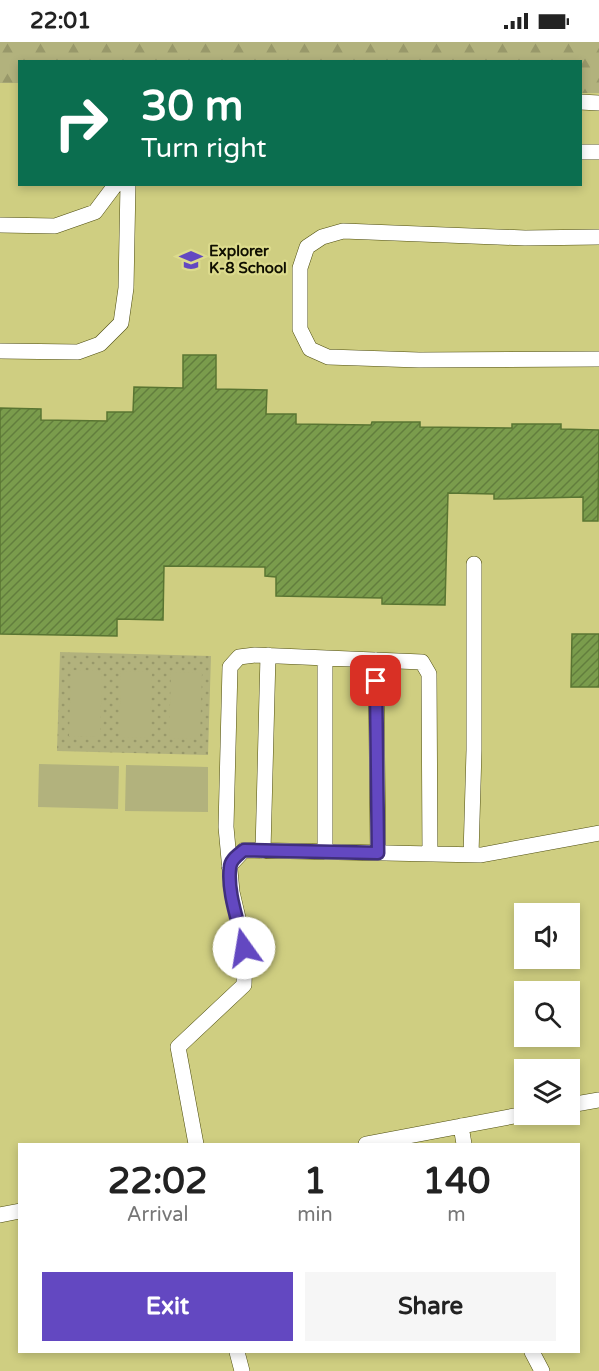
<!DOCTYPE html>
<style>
body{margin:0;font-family:"Varela Round",sans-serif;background:#f6f6f6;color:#222;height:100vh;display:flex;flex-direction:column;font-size:22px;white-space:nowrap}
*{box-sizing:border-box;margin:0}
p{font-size:20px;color:#767676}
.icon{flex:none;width:33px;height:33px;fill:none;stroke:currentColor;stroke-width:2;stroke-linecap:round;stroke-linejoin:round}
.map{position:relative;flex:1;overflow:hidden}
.drawer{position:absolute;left:18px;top:1101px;width:562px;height:210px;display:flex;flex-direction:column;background:#fff;border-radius:0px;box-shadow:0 3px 9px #0003}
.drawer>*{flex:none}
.hud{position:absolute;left:18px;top:18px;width:564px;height:126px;border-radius:0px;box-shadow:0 3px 9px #0003;background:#0b6e4f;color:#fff;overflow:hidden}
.controls{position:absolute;left:514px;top:861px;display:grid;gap:12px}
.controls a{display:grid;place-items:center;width:66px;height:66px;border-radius:0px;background:#fff;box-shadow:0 3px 9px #0003;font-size:30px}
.pin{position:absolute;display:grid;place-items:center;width:51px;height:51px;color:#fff;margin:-26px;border-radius:12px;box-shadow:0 3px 9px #0006}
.me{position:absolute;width:66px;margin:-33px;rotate:347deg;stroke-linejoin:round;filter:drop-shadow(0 0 4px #0008)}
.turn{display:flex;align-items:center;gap:21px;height:126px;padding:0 24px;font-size:27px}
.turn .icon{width:78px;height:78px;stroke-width:2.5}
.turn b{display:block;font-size:42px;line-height:51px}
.eta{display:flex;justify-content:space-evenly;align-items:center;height:102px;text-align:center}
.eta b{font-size:36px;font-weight:800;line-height:42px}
.cta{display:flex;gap:12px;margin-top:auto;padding:12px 24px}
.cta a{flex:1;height:69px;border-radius:0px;background:#6348c1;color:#fff;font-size:24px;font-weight:800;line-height:69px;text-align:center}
.cta a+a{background:#f6f6f6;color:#222}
.status{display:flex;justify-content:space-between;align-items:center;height:42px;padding:0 30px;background:#fff;direction:ltr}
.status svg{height:16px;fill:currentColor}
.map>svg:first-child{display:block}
</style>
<div class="status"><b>22:01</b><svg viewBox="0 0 49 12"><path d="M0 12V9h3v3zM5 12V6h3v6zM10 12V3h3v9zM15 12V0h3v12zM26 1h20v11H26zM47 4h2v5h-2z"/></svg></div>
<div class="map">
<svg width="599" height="1329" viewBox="0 0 599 1329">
<defs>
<pattern id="forest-firs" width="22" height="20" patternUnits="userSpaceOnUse" patternTransform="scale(1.5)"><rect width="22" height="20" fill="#b2b27d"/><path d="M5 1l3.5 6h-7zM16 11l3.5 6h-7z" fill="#98986a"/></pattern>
<pattern id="park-dots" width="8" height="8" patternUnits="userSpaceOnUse" patternTransform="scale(1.5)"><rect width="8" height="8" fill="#b2b27d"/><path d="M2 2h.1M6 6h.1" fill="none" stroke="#98986a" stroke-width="1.8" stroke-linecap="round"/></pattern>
<pattern id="building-hatch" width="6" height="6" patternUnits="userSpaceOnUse" patternTransform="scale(1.5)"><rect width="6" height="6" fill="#7a9c4c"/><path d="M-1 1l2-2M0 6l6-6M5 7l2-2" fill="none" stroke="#627e3d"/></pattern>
</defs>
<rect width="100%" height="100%" fill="#cfce81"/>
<!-- forest -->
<path fill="url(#forest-firs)" d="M0,0h599v51h-18l-1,-31h-560l-1,21h-19z"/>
<!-- park -->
<path fill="url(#park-dots)" d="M60,610l151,4 -3,99 -151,-4z"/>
<!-- garden -->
<path fill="#b2b27d" d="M71,628l31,1 -2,66 -31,-1z
M121,629l31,1 -2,66 -31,-1z
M171,630l31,1 -2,66 -31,-1z
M39,722l80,2 -1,43 -80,-2z
M126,723l82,2v45l-83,-1z"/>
<!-- building -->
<path fill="url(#building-hatch)" stroke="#597532" stroke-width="1.5" d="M183,313h33v34l51,1 -1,24h30v10l75,1 1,-3h48v5l92,1v-4h49v5l38,1 -1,91h-15v-24l-89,2v-5l-46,-1 -3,112 -63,-1v-6l-106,-2v-19l-11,-1v-9l-101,-1 -1,54 -46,-1v17l-117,-2v-226l41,1v11l66,1v-9h26l1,-25 49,1z
M572,592h27v53h-28z"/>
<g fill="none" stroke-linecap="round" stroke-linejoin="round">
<!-- street casing -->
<g stroke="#4e4d0f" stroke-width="16">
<path id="street" d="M580,60l19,1
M580,110h19
M0,183l55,1 40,-14 21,-28
M599,195l-74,1 -182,-7 -21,6 -15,10 -7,21v61l10,20 18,8 91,3 180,-1
M0,309l78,1 22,-8 21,-21 5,-35 2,-104
M325,616v194
M376,618l2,193
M263,809l5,-196
M471,813l3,-105v-186
M229,824l15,-16 237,5 118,-22
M570,1063l29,-5
M461,1084l3,18
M196,1102l-18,-97 66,-62 1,-37 -13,-56 -6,-65 4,-160 9,-10 16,-2 167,7 7,12 1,180
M366,1102l159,-30
M0,1173l20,-4
M237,1310l5,19
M532,1310l10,19"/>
</g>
<!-- street -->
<use href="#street" stroke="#fff" stroke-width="15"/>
</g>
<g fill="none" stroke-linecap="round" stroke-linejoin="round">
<!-- route casing -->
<g stroke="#402f7d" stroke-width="15">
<path id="route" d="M244,906c-5,-25 -17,-55 -14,-80 0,-8 8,-13 14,-18l134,3 -2,-172"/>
</g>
<!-- route -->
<use href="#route" stroke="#6348c1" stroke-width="10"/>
</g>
<!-- icons -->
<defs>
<g id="school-bare" transform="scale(1.8)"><path d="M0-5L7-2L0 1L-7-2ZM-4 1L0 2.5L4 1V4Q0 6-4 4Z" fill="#6348c1" stroke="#dcdb8d" stroke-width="2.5" paint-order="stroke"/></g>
</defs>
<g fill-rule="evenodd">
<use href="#school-bare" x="191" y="218"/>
</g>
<g text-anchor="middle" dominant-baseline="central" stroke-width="4.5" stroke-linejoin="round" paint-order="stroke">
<!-- poi labels -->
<g font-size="15" font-weight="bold" fill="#0f0e00" stroke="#dcdb8d" text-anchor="start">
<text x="209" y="209">Explorer<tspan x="209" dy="17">K-8 School</tspan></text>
</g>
</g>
</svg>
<div class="controls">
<a><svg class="icon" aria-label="sound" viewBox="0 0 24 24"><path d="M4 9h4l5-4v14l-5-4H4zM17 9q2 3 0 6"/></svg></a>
<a><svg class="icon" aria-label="search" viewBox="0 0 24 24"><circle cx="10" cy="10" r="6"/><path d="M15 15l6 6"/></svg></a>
<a><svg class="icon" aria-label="layers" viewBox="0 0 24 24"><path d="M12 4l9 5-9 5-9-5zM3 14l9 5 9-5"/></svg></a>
</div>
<div class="pin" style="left:376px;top:639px;background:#d93025"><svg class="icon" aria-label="arrive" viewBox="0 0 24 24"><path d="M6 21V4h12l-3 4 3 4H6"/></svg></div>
<svg class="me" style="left:244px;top:906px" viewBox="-20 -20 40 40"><circle r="19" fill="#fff"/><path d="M0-13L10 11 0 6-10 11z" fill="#6348c1"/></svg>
<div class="hud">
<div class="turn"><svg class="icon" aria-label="right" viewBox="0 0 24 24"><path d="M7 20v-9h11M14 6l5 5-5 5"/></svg><div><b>30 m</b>Turn right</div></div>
</div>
<section class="drawer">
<div class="eta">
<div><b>22:02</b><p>Arrival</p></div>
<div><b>1</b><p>min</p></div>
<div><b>140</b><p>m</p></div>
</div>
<div class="cta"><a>Exit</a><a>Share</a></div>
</section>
</div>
